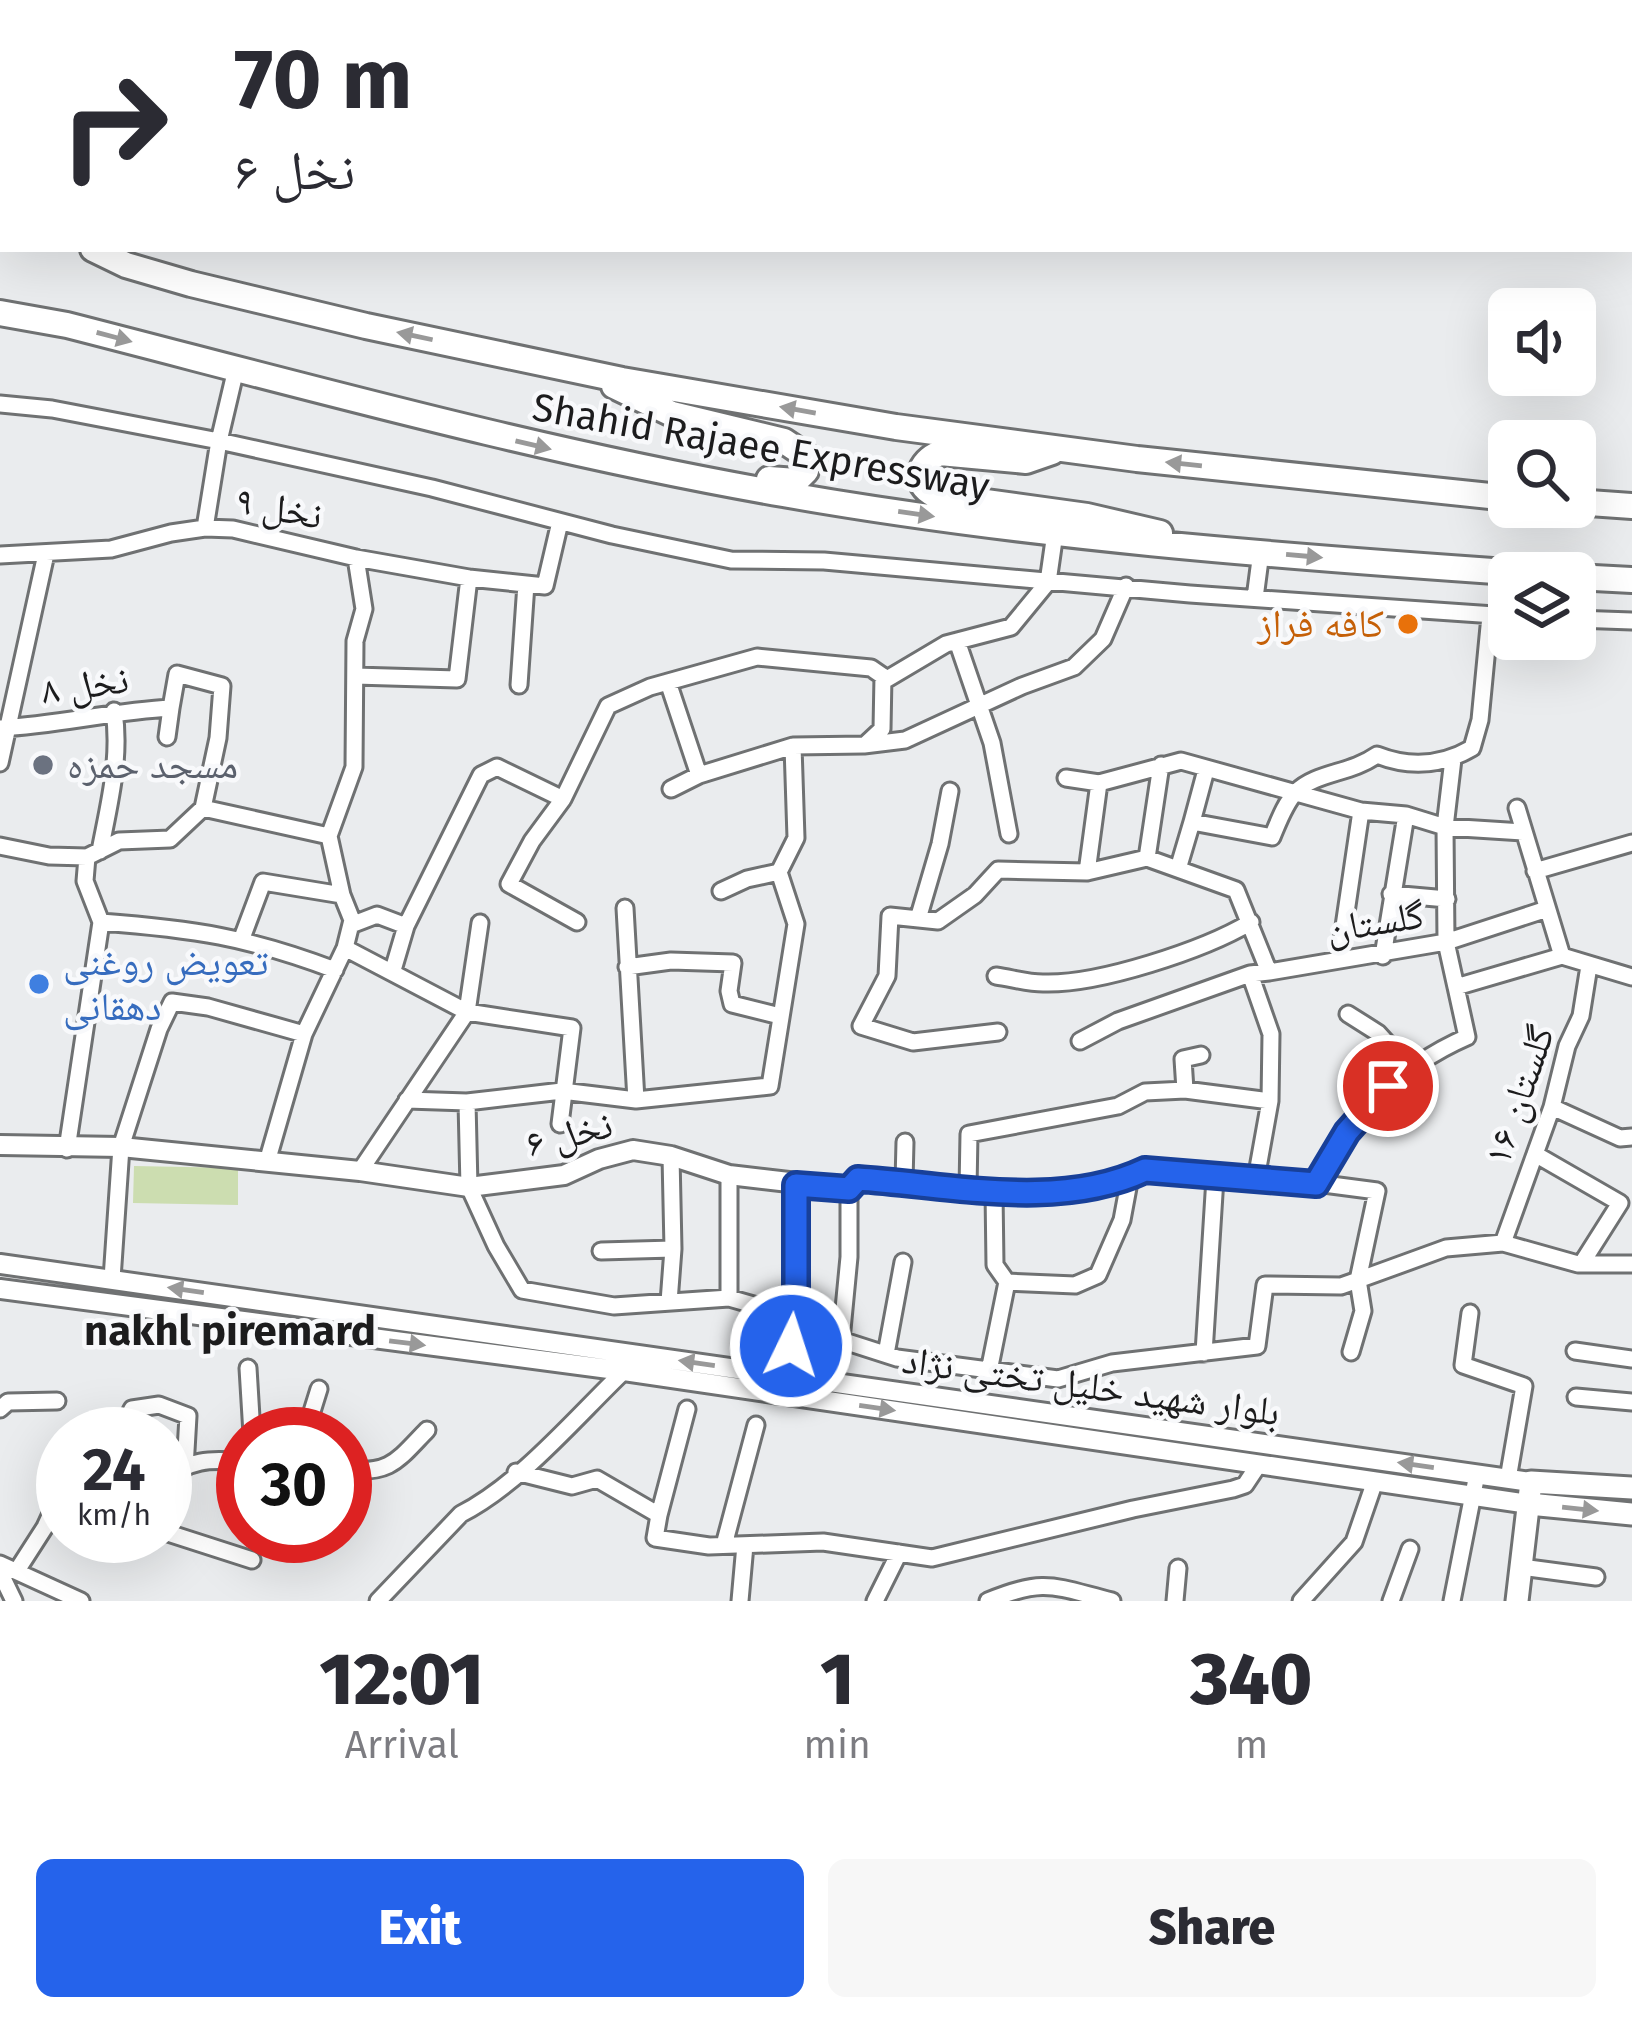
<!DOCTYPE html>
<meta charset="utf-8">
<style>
body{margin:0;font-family:"Fira Sans","Noto Naskh Arabic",sans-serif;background:#f7f7f7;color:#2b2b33;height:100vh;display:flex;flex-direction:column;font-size:45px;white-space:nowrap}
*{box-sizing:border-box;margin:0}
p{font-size:39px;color:#7c7c81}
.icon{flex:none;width:66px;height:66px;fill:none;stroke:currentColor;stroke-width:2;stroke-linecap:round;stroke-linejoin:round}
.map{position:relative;height:1601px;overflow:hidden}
.panel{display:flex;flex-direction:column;background:#fff;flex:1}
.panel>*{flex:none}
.guide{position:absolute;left:0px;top:0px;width:1632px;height:252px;box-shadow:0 12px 48px #0002;background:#fff;color:#2b2b33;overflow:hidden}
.fabs{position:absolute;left:1488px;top:288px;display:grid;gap:24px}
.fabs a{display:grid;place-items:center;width:108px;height:108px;border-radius:18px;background:#fff;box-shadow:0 12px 48px #0002;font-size:60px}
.speed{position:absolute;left:36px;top:1407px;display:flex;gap:24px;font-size:60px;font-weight:700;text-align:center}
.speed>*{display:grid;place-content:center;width:156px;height:156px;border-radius:50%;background:#fff;box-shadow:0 12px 48px #0002;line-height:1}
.speed small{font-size:30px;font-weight:400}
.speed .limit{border:18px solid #d22;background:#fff;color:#111}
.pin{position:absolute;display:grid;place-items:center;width:102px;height:102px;color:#fff;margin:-51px;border:6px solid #fff;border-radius:50%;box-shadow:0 3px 12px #0007}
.me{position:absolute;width:132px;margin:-66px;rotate:4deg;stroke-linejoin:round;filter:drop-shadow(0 0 9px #0008)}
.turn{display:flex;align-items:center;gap:42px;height:252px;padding:0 36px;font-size:54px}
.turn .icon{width:156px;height:156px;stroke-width:2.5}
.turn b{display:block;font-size:84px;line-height:102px}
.eta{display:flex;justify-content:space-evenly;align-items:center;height:204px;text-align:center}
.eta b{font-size:72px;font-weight:800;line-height:84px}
.action{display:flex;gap:24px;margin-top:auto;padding:24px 36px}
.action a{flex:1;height:138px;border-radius:18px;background:#2563eb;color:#fff;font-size:48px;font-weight:800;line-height:138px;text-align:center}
.action a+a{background:#f7f7f7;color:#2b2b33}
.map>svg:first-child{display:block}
</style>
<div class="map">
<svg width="1632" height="1601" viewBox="0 0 1632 1601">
<rect width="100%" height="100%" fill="#eaecee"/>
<!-- green -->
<path fill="#ccddb0" d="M134,1166l104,2v37l-105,-2z"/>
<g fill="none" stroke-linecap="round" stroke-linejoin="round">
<!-- minor casing -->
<g stroke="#6f7172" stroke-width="21">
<path id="minor" d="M0,404l52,5 167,32 213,47 180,47 119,25 93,1 366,33 319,22
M205,528l14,-87 17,-72
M0,555l111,-6 60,-16 34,-5 28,1 123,29 113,20 76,8 15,-64
M1255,598l6,-46
M1575,619l57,2
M957,641l35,102 17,91
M355,676l102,3 12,-101
M668,682l31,93
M519,685l7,-101
M0,728c58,-3 113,-17 171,-20l6,-34 45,12 -4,52 -15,70 -33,31 -51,2 -32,16 -38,-1 -49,-10
M167,737l4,-29
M867,743l15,-14 1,-53
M1453,759l-8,68 1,115 101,-33
M0,763l46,-209
M1066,778l33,5 82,-22 180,50 45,4 39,12 78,5
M671,789l28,-14 94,-29 71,-1 41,-5 117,-54 52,-19 29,-28 23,-53
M563,799l-31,42 -23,43 68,38
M203,808l126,28
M1517,808l45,148
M1192,822l14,-52
M100,851c9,-47 21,-92 14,-140
M87,857l-2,24 16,41c92,7 147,15 234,48
M1147,858l89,32 33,82 177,-30 10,45 106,-31 70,21
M1178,869l14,-47 80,15c6,-14 13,-34 24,-45 20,-20 54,-18 81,-37 33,13 64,11 95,-7l8,-28 10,-104
M1535,871l97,-28
M1087,872l12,-89
M721,891l26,-12 32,-7 17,-34 -3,-92
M1391,894l56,5
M625,908l11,192
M918,919l22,-75 10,-53
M351,925l26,-10 29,11 75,-151 16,-8 66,32 45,-93 42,-19 107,-30 114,11 16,11 59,-35 65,-17 37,-45 7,-49
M242,938l21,-56 79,13
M345,948l122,64 105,16 -12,96
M1383,956l23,-141
M1339,960l22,-149
M627,967l44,-6 62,2 -4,28 3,13 48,12
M393,970l13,-44
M1250,974l21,60 -1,67
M996,976c15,2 31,7 47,7 55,2 161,-33 208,-61
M1348,1014l30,19 31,34
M998,1032l-85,10 -52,-16 26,-50 3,-60 48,5 37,-26 23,-25 89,2 60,-14 14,-93
M1080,1041l38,-20 132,-47 19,-2
M1201,1055l-18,4 2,31 85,11 -14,78
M407,1100l60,2 95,-11 74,9 134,-14 26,-162 -17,-52
M467,1102l2,85 27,59 26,44 92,16 115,-8 67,19 45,23 56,18 161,21 54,-16 145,-17 8,-61 76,1 17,-6 19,-89 -61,-8
M1552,1107l68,31 12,-1
M67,1149l34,-227
M1535,1154l85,49 -38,60
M267,1162l37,-128 41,-86 7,-28 -10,-25 -13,-59 25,-69 1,-126 9,-32 -8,-51
M360,1171l107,-159 13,-89
M729,1175v123
M904,1182l1,-40
M968,1189l1,-55 149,-28 27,-14 40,-2
M1503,1243l49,-136 15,-61 14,-30 8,-50
M601,1251l72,-2
M112,1279l9,-132 38,-118 13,-27 36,5 96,27
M1007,1282l68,3 23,-10 24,-55 8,-43
M669,1302l4,-53 -2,-93
M1470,1313l-7,52 61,21 -16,93
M841,1340l8,-83v-68
M1575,1351l57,8
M1351,1352l12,-41 -5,-31 88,-32 57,-5 75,21h54
M1204,1353l11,-175 101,5c37,-66 80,-115 151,-146l-11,-50
M886,1354l17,-92
M248,1368l4,66
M989,1371l18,-89 -12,-17 -1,-73
M787,1376l9,-59v-132
M1576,1397l56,5
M0,1409l8,-7 49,-1
M119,1434l13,-25 27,-4 29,11 -3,52
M305,1434l14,-45
M345,1470c46,4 52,-9 82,-40
M516,1472l56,14 25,-7 62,36 -4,23 54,8 114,-4 109,16 201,-49 100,-20 12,-4 14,-21
M165,1484c19,-26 49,-25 78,-22
M659,1515l28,-106
M165,1532l87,28
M724,1545l32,-120
M0,1564l81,37
M1521,1567l75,10
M18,1569l27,-42 18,-39
M0,1572l14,29
M378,1601l83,-87c59,-30 115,-97 163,-143
M740,1601l5,-56
M875,1601l24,-48
M988,1601c57,-24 67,-14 124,0
M1175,1601l3,-33
M1301,1601l53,-59 21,-61
M1391,1601l19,-52
M1452,1601l25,-127"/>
</g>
<!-- tertiary casing -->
<g stroke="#6f7172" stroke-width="24">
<path id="tertiary" d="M0,1145l121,2 239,24 109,16 95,-12 35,-16 34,-9 38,6 58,19 120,14 9,-10 125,13 70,1 77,-16 15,-7 70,8
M0,1264l1531,218
M0,1289l624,82 905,133"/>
</g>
<!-- secondary casing -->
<g stroke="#6f7172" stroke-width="27">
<path id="secondary" d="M1529,1504l103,10
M1517,1601l14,-119 101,6"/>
</g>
<!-- trunk casing -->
<g stroke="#6f7172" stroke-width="30">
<path id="trunk" d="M0,166l3,3
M93,249l33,16 65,19 175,42 256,54 274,47 241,32 372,39
M0,313l67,12c238,61 474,127 716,169 244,43 493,62 740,79
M614,386l58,28 112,27 24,16 -2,14 -10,10 -27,-2
M1052,452l-26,9 -86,-8c-21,8 -29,31 -5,42l152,21 73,17
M1575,502l57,4
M1575,577l57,3"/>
</g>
<!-- minor -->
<use href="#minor" stroke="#fff" stroke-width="15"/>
<!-- tertiary -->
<use href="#tertiary" stroke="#fff" stroke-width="18"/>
<!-- secondary -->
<use href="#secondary" stroke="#fff" stroke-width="21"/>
<!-- trunk -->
<use href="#trunk" stroke="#fff" stroke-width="24"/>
</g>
<!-- one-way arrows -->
<defs><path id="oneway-solid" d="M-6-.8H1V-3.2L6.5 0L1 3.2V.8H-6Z" transform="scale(3)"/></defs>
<g fill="#999">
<use href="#oneway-solid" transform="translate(415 336) rotate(-168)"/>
<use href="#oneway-solid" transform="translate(114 337) rotate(15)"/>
<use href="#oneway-solid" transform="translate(798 410) rotate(-170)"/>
<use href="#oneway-solid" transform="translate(533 445) rotate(13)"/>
<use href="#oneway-solid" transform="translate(1184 464) rotate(-174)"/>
<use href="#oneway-solid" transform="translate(916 514) rotate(8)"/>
<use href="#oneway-solid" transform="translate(1304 556) rotate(5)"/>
<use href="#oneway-solid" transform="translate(186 1290) rotate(-172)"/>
<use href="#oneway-solid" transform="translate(407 1343) rotate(7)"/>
<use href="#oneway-solid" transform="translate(697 1363) rotate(-172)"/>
<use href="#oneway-solid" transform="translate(877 1408) rotate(8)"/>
<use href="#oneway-solid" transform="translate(1416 1465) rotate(-172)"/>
<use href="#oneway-solid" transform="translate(1580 1509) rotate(6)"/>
</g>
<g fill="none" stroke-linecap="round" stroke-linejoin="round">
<!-- route casing -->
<g stroke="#184099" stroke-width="30">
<path id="route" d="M791,1346l5,-29v-132l53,4 9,-10c92,6 200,32 287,-9l171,14 31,-52 41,-46"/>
</g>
<!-- route -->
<use href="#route" stroke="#2563eb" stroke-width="21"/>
</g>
<!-- markers -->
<circle fill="#e8710a" stroke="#f8f9fb" stroke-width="4.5" cx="1408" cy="624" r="12"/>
<circle fill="#6b7280" stroke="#f8f9fb" stroke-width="4.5" cx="43" cy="765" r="12"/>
<circle fill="#3f7fe0" stroke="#f8f9fb" stroke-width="4.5" cx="39" cy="984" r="12"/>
<g text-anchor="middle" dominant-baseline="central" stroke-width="9" stroke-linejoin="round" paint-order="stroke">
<!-- street labels -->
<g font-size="39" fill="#1c1c1d" stroke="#f8f9fb">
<text transform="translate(761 447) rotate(10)">Shahid Rajaee Expressway</text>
<text transform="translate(279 508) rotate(11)">نخل ۹</text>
<text transform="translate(85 685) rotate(-8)">نخل ۸</text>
<text transform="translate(1375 922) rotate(-9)">گلستان</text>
<text transform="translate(1519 1095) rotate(-71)">گلستان ۱۶</text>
<text transform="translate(569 1134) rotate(-14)">نخل ۶</text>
<text transform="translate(1091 1386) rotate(8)">بلوار شهید خلیل تختی نژاد</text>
</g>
<!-- food labels -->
<g font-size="39" fill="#c56008" stroke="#f8f9fb" text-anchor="end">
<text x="1384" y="624">کافه فراز</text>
</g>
<!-- worship labels -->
<g font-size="39" fill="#5b616d" stroke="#f8f9fb" text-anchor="start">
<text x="67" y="765">مسجد حمزه</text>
</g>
<!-- shop labels -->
<g font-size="39" fill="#366cbe" stroke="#f8f9fb" text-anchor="start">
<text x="63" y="962">تعویض روغنی<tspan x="63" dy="45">دهقانی</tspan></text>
</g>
<!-- neighbourhood labels -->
<g font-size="42" font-weight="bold" fill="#1c1c1d" stroke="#f8f9fb">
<text x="230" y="1331">nakhl piremard</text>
</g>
</g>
</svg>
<div class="fabs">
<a><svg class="icon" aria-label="sound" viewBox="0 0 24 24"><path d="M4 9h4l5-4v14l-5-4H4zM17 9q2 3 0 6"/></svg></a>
<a><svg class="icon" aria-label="search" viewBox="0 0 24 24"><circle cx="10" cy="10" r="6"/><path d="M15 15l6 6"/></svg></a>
<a><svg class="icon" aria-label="layers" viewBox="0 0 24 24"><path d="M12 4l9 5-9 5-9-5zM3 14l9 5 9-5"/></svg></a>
</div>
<div class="speed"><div>24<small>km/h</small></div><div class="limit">30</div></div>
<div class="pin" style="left:1388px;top:1086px;background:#d93025"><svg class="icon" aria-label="arrive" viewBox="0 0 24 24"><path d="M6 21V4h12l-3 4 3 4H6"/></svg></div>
<svg class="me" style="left:791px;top:1346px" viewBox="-20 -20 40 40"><circle r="17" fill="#2563eb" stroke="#fff" stroke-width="3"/><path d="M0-11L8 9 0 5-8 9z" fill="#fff"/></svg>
<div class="guide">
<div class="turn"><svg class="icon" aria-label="right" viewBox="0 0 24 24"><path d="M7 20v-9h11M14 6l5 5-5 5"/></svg><div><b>70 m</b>نخل ۶</div></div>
</div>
</div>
<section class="panel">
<div class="eta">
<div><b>12:01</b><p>Arrival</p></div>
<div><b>1</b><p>min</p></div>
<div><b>340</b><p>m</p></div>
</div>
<div class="action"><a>Exit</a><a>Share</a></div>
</section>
